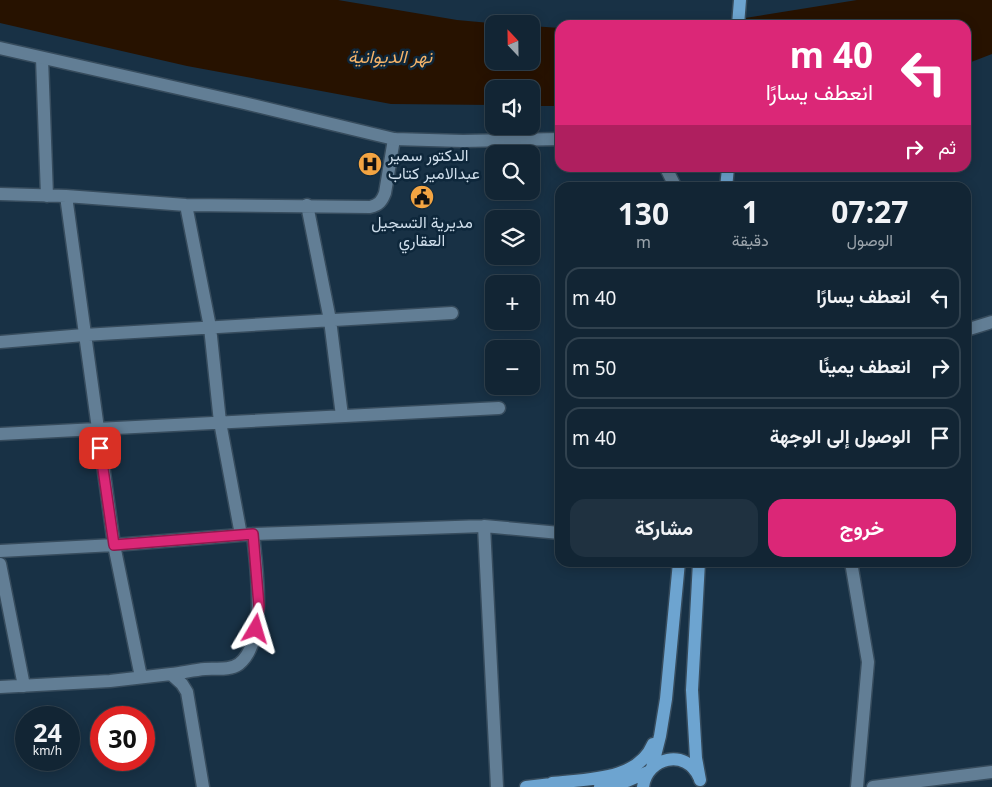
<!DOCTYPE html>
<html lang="ar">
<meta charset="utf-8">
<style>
body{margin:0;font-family:"Noto Sans",Vazirmatn,sans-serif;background:#1f3140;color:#f1f3f6;direction:rtl;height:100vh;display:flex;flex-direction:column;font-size:19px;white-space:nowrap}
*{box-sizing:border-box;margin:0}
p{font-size:16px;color:#9ca5ac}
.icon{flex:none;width:28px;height:28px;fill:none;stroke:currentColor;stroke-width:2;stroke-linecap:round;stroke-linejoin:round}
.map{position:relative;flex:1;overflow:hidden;direction:ltr}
.sheet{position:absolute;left:555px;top:182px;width:416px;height:385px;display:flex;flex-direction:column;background:#122534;border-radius:15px;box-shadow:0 2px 12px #0003,0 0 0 1px #31424f;direction:rtl}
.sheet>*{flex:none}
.top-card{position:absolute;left:555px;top:20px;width:416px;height:152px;border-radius:15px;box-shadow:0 2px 12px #0003,0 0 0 1px #31424f;direction:rtl;background:#db2777;color:#fff;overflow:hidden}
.needle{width:32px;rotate:338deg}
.tools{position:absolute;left:485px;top:15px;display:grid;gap:10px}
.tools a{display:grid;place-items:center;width:55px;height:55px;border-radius:10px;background:#122534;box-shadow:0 2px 12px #0003,0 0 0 1px #31424f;font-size:25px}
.speed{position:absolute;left:15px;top:706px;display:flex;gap:10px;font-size:25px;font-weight:700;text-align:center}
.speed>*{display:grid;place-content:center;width:65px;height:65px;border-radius:50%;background:#122534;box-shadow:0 2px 12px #0003,0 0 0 1px #31424f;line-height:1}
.speed small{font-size:12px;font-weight:400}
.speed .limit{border:8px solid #d22;background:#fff;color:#111}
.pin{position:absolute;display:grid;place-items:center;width:42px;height:42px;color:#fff;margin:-21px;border-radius:10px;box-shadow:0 2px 8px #0006}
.me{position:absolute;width:55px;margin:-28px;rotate:7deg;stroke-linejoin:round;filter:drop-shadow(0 0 4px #0008)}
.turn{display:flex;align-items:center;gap:18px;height:105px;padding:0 15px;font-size:22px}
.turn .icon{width:65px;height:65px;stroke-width:2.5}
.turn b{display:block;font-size:35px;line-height:42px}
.then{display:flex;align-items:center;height:48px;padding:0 15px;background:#0003;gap:10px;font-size:19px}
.eta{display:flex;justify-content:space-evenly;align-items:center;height:85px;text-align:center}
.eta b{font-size:30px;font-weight:700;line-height:35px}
.cta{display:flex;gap:10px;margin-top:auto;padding:10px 15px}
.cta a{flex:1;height:58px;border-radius:15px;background:#db2777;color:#fff;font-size:20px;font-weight:700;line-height:58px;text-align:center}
.cta a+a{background:#1f3140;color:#f1f3f6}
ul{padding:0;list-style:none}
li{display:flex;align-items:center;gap:15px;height:62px;margin:0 10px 8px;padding:0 5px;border:2px solid #31424f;border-radius:15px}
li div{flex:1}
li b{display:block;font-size:19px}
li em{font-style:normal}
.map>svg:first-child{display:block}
</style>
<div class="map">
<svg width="992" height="787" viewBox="0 0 992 787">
<rect width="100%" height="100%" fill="#183145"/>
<!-- water -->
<path fill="#271200" d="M0,0h338l119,20 44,4h-7v37h37v-35l29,2v78h-29v-17h-37v16l-103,-1 -204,-38 -187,-43z
M857,0h135v54l-26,10v-39h-265z"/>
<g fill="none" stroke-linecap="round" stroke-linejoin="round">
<!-- minor casing -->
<g stroke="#374c5d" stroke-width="15">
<path id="minor" d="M42,58l5,138
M0,194l66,2 120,9 184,2c9,-2 12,-6 15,-14l9,-54
M66,196l48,349 27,132
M186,205l24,122 10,95 21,113
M307,205l23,115 12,96
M966,330l26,-8
M0,342l84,-7 368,-22
M0,434l499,-26
M484,526l13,261
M0,551l114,-6 139,-11 231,-8 76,7
M851,562l17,100 -11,125
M0,564l24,122
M171,674c11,-1 22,-4 34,-5 11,-1 24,2 34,-5 29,-23 17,-98 14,-130
M0,687l110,-6 61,-7 11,10 5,8 16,95"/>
</g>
<!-- tertiary casing -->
<g stroke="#374c5d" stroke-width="15">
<path id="tertiary" d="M873,787l119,-15"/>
</g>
<!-- secondary casing -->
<g stroke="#374c5d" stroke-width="15">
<path id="secondary" d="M0,48l244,55 150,36 69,2 97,-2
M666,168l10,20"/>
</g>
<!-- primary casing -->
<g stroke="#374c5d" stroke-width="15">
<path id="primary" d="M738,25l2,-25
M726,188l2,-20
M699,562l-7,128 4,68 4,22
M652,768l8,-32 6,-37 13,-137
M552,783c34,-4 86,-2 101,-39
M526,787l34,-4
M600,787l27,-6 21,-9
M643,787c4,-30 43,-39 56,-10"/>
</g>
<!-- minor -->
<use href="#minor" stroke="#627e95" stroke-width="12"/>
<!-- tertiary -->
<use href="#tertiary" stroke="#627e95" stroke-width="12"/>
<!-- secondary -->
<use href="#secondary" stroke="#627e95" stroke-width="12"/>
<!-- primary -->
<use href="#primary" stroke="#6da4d0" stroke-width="12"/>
</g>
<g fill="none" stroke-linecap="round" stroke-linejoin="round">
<!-- route casing -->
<g stroke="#8e194d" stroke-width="12">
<path id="route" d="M100,448l14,97 139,-11 6,72 -3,23"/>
</g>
<!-- route -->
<use href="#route" stroke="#db2777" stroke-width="9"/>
</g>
<!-- icons -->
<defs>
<g id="hospital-disc" transform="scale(1.25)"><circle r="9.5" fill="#f3a442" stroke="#0e273b"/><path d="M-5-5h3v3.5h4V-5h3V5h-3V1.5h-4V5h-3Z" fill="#111"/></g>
<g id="civic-disc" transform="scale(1.25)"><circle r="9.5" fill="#f3a442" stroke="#0e273b"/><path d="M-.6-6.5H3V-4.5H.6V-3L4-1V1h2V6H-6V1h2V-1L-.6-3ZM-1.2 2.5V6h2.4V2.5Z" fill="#111"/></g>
</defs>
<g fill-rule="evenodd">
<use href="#hospital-disc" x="370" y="164"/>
<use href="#civic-disc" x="422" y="197"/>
</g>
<g text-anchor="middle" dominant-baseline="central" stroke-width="5" stroke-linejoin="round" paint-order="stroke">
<!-- poi labels -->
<g font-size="16" fill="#cfdeeb" stroke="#0e273b" text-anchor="start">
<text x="388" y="155">الدكتور سمير<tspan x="388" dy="18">عبدالامير كتاب</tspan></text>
<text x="422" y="222" text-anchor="middle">مديرية التسجيل<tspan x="422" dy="18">العقاري</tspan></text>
</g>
<!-- water labels -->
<g font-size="18" font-style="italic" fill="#f5b46a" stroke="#0e273b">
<text x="390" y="56">نهر الديوانية</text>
</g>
</g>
</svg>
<div class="tools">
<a><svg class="needle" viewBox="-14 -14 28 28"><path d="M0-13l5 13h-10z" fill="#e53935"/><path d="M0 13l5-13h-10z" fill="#9ca5ac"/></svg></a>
<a><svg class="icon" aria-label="sound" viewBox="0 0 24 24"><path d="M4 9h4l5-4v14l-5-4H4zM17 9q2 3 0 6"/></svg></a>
<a><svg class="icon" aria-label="search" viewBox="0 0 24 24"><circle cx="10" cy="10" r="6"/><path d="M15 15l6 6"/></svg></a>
<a><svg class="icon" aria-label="layers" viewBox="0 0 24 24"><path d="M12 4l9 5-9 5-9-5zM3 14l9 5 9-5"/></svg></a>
<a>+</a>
<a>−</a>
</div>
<div class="speed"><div>24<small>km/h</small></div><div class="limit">30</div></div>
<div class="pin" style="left:100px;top:448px;background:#d93025"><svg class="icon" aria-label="arrive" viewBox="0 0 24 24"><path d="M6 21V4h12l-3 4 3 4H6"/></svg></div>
<svg class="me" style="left:256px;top:629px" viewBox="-20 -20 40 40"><path d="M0-17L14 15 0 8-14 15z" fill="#db2777" stroke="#fff" stroke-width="4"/></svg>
<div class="top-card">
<div class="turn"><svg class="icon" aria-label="left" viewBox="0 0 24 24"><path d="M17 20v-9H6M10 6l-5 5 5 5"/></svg><div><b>40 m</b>انعطف يسارًا</div></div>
<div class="then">ثم<svg class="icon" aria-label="right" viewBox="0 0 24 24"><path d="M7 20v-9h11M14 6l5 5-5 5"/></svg></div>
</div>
<section class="sheet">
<div class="eta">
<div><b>07:27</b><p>الوصول</p></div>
<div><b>1</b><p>دقيقة</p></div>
<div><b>130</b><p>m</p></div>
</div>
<ul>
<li><svg class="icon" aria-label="left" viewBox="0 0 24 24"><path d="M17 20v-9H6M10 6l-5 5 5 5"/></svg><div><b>انعطف يسارًا</b></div><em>40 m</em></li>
<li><svg class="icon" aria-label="right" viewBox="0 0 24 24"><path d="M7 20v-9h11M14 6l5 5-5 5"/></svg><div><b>انعطف يمينًا</b></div><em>50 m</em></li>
<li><svg class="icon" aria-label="arrive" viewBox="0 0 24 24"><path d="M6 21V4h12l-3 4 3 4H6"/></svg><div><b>الوصول إلى الوجهة</b></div><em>40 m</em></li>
</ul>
<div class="cta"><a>خروج</a><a>مشاركة</a></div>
</section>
</div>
